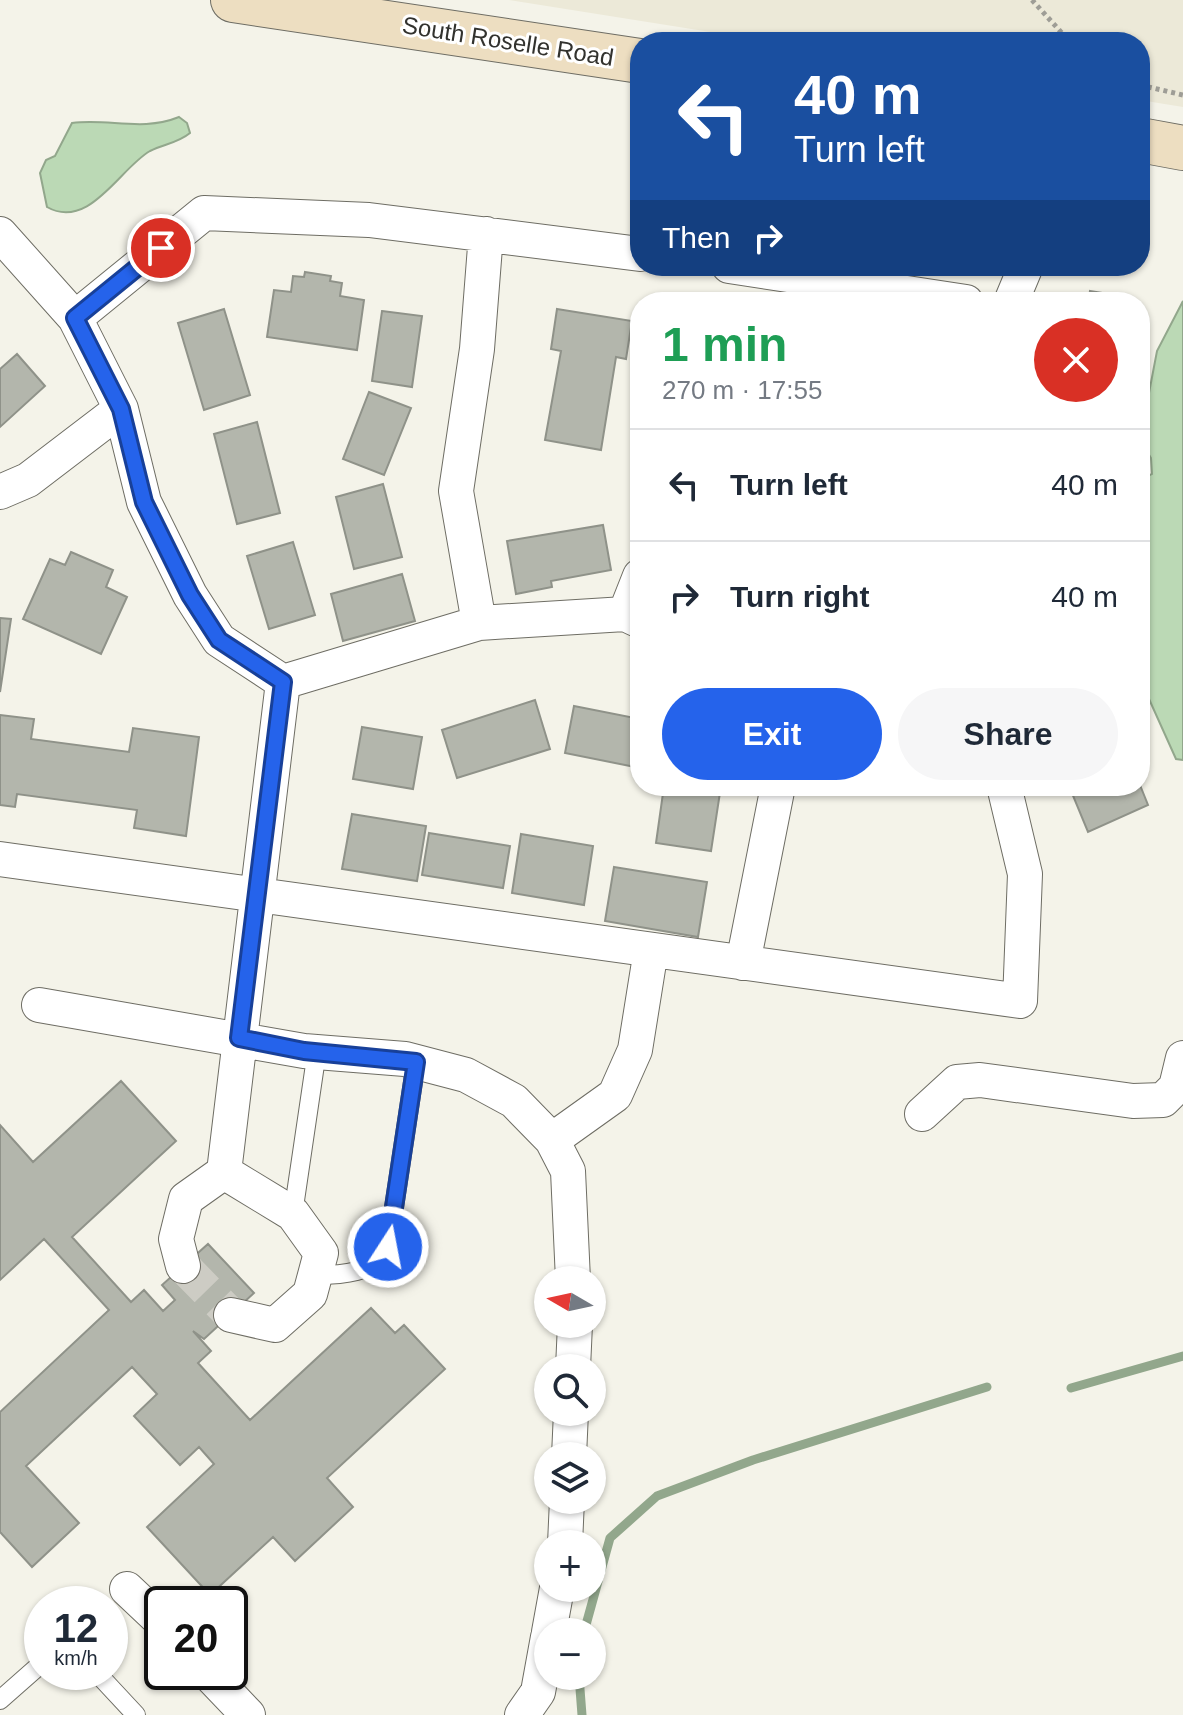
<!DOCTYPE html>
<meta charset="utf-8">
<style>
body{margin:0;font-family:Helvetica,sans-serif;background:#f6f6f7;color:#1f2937;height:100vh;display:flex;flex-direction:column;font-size:30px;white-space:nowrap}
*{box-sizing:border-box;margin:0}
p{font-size:26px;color:#747a83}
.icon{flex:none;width:44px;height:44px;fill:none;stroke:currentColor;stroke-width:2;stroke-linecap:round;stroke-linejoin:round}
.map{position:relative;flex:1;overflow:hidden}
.panel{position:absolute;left:630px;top:292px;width:520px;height:504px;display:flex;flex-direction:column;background:#fff;border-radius:32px;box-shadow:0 2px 6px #0004}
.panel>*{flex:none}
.guide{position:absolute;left:630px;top:32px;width:520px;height:244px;border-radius:32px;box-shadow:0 2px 6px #0004;background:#1a4fa0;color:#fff;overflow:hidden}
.needle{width:52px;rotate:279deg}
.tools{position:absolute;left:534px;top:1266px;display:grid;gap:16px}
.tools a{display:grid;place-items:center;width:72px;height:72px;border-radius:50%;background:#fff;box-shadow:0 2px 6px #0004;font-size:40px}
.speed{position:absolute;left:24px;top:1586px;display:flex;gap:16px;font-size:40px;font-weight:700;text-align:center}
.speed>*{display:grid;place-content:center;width:104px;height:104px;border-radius:50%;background:#fff;box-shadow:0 2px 6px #0004;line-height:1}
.speed small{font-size:20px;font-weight:400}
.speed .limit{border:4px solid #111;border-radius:12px;background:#fff;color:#111}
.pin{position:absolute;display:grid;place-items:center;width:68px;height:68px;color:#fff;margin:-34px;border:4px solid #fff;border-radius:50%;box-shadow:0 2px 8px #0007}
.me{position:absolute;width:88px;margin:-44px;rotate:11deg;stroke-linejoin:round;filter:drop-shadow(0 0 6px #0008)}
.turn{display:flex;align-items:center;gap:28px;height:168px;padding:0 32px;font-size:36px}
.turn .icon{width:104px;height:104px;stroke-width:2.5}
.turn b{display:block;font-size:56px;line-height:68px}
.then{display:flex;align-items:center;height:76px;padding:0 32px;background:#0003;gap:16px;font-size:30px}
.round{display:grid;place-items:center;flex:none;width:84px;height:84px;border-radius:42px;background:#f6f6f7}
.overview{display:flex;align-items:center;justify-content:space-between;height:136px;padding:0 32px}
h1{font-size:48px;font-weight:700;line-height:60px;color:#1e9e55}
.primary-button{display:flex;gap:16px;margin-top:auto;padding:16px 32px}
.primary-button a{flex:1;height:92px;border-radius:48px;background:#2563eb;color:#fff;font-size:32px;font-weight:700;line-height:92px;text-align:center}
.primary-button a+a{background:#f6f6f7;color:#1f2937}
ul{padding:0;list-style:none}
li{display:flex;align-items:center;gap:24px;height:112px;padding:0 32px;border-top:2px solid #e0e1e3}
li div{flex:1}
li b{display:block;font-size:30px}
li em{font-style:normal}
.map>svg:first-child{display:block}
</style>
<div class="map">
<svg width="1183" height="1715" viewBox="0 0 1183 1715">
<rect width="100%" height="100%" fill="#f4f3e9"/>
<!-- built -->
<path fill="#ece9d8" d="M509,0h674v107l-43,-7v-58h-366z"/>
<!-- water -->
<path fill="#bbd9b5" stroke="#92a78c" stroke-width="2" d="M179,117l8,6 3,10c-12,10 -26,11 -40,18 -30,17 -61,80 -103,56l-7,-34 6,-13 9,-4 17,-33c37,-5 70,9 107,-6z
M1183,301v459l-7,-1 -36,-80v-199l12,-6 -1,-16 -11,-18 17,-89z"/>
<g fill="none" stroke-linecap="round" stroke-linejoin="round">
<!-- stream -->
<path stroke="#92a78c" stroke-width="9" d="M1071,1388l112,-32
M584,1632l26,-94 47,-42 96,-36 234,-73
M579,1676l3,39"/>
</g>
<!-- building -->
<path fill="#b3b6ac" stroke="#8f9289" stroke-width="2" d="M305,272l26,4 -1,5 12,2 -2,13 24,4 -7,50 -90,-13 7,-47 17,2 2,-16 11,1z
M1090,291l38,6v5h-40z
M224,309l26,86 -46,15 -26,-87z
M557,309l75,12 -6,38 -10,-2 -15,93 -56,-10 16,-89 -10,-2z
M382,311l40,5 -10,71 -40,-6z
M640,328v44l-7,-1z
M17,354l28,32 -45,41v-58z
M369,392l42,16 -27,67 -41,-16z
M257,422l23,91 -43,11 -23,-90z
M383,484l19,73 -48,12 -18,-72z
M603,525l8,45 -60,11 1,6 -36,7 -9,-53z
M293,542l22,73 -46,14 -22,-73z
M71,552l42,18 -7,17 21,10 -26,57 -78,-35 27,-60 15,6z
M402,574l13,47 -72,20 -12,-47z
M0,618l11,1 -11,73z
M535,700l15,49 -93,29 -15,-48z
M574,706l66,13v49l-75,-15z
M0,715l34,4 -3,20 98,13 4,-24 66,9 -13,99 -52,-8 3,-18 -120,-16 -2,13 -15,-2z
M362,727l60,10 -9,52 -60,-10z
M1140,785l8,20 -60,27 -19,-46z
M664,786h57l-10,65 -55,-8z
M352,814l74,12 -9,55 -75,-12z
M429,833l81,13 -7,42 -81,-13z
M521,834l72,12 -9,59 -72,-12z
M614,867l93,15 -9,55 -93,-16z
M121,1081l55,60 -104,96 59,65 13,-12 19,21 12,-11 -13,-15 46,-41 46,49 -50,46 -11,-8 18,20 -13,12 52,57 121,-112 24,25 9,-8 41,44 -118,109 26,29 -58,54 -22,-24 -63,58 -63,-68 67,-63 -15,-17 -19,18 -46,-49 23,-22 -25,-27 -106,99 53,57 -47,44 -32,-35v-120l109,-102 -65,-71 -44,41v-155l33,37z"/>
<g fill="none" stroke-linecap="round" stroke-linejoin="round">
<!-- street-tunnel -->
<path stroke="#cdccc4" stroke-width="34" stroke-dasharray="34 17" stroke-linecap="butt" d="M183,1266l48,49"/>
<!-- lane casing -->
<g stroke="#6e6d64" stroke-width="20">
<path id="lane" d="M293,1214l24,-163
M315,1275c27,0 59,-1 73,-28l28,-185
M96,1672l40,43
M0,1700l42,-37"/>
</g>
<!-- street casing -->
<g stroke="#6e6d64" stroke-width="36">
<path id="street" d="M0,234l75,84 46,91 23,93 46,93 29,45 64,42
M729,266l237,36
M1011,302l15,-36
M75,318l129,-105 165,7 271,34
M0,492l28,-12 93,-71
M625,614l15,-38
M479,623l-23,-132 21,-142 9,-115
M283,682l196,-59 146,-9 15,7
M0,859l1020,142 5,-127 -21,-88
M743,963l35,-177
M39,1005l265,46 101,8 61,16 48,26 38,39 16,31 5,109
M922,1114l35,-32 23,-2 153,21 30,-1 13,-13 7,-29
M552,1140l63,-45 20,-45 16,-100
M224,1172l69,42 28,39 -11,41 -35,31 -44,-10
M183,1266l-7,-27 10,-40 38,-27 59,-490
M573,1368l2,-44
M569,1456l2,-44
M565,1544l2,-44
M127,1589l35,33
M549,1632l8,-44
M207,1672l41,43
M522,1715l16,-23 10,-55"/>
</g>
<!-- secondary casing -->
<g stroke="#6e6d64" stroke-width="46">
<path id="secondary" d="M233,0l407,61
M1140,140l43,8"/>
</g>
<!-- path -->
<path stroke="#9e9d96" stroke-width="5" stroke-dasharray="4 4" stroke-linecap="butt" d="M1032,0l38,42
M1140,85l43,10"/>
<!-- lane -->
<use href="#lane" stroke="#fff" stroke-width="18"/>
<!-- street -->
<use href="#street" stroke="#fff" stroke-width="34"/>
<!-- secondary -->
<use href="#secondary" stroke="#eddec1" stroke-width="44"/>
</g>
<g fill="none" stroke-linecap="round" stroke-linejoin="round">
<!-- route casing -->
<g stroke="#184099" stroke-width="20">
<path id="route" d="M161,248l-86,70 46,91 23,93 46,93 29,45 64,42 -44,356 65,13 112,11 -28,185"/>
</g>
<!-- route -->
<use href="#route" stroke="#2563eb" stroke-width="14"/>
</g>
<g text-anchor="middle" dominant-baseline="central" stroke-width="6" stroke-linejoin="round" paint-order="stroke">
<!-- street labels -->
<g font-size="24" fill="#32322e" stroke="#fff">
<text transform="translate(508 41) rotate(9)">South Roselle Road</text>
</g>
</g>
</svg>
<div class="tools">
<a><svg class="needle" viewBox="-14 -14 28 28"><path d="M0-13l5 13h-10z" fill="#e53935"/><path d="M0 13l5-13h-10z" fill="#747a83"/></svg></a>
<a><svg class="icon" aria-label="search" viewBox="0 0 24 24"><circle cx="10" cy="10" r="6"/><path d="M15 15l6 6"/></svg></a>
<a><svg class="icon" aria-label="layers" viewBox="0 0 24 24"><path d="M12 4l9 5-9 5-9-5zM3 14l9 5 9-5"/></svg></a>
<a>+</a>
<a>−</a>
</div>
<div class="speed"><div>12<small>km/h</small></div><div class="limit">20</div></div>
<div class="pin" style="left:161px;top:248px;background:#d93025"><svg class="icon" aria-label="arrive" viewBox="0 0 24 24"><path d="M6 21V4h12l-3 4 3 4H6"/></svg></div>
<svg class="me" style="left:388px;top:1247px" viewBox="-20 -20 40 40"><circle r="17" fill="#2563eb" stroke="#fff" stroke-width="3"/><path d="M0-11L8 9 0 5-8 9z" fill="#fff"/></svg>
<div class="guide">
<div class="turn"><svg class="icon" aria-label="left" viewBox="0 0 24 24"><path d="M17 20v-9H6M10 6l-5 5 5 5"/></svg><div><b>40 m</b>Turn left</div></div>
<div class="then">Then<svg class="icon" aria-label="right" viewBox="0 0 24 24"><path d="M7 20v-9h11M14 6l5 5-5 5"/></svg></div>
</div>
<section class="panel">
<div class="overview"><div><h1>1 min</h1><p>270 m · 17:55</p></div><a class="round" style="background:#d93025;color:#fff"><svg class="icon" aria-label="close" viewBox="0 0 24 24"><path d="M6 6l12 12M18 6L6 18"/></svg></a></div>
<ul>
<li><svg class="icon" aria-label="left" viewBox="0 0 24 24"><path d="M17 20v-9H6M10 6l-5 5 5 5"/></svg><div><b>Turn left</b></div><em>40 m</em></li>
<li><svg class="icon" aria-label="right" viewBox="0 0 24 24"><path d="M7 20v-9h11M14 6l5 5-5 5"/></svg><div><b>Turn right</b></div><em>40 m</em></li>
</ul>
<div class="primary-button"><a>Exit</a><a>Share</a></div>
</section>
</div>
